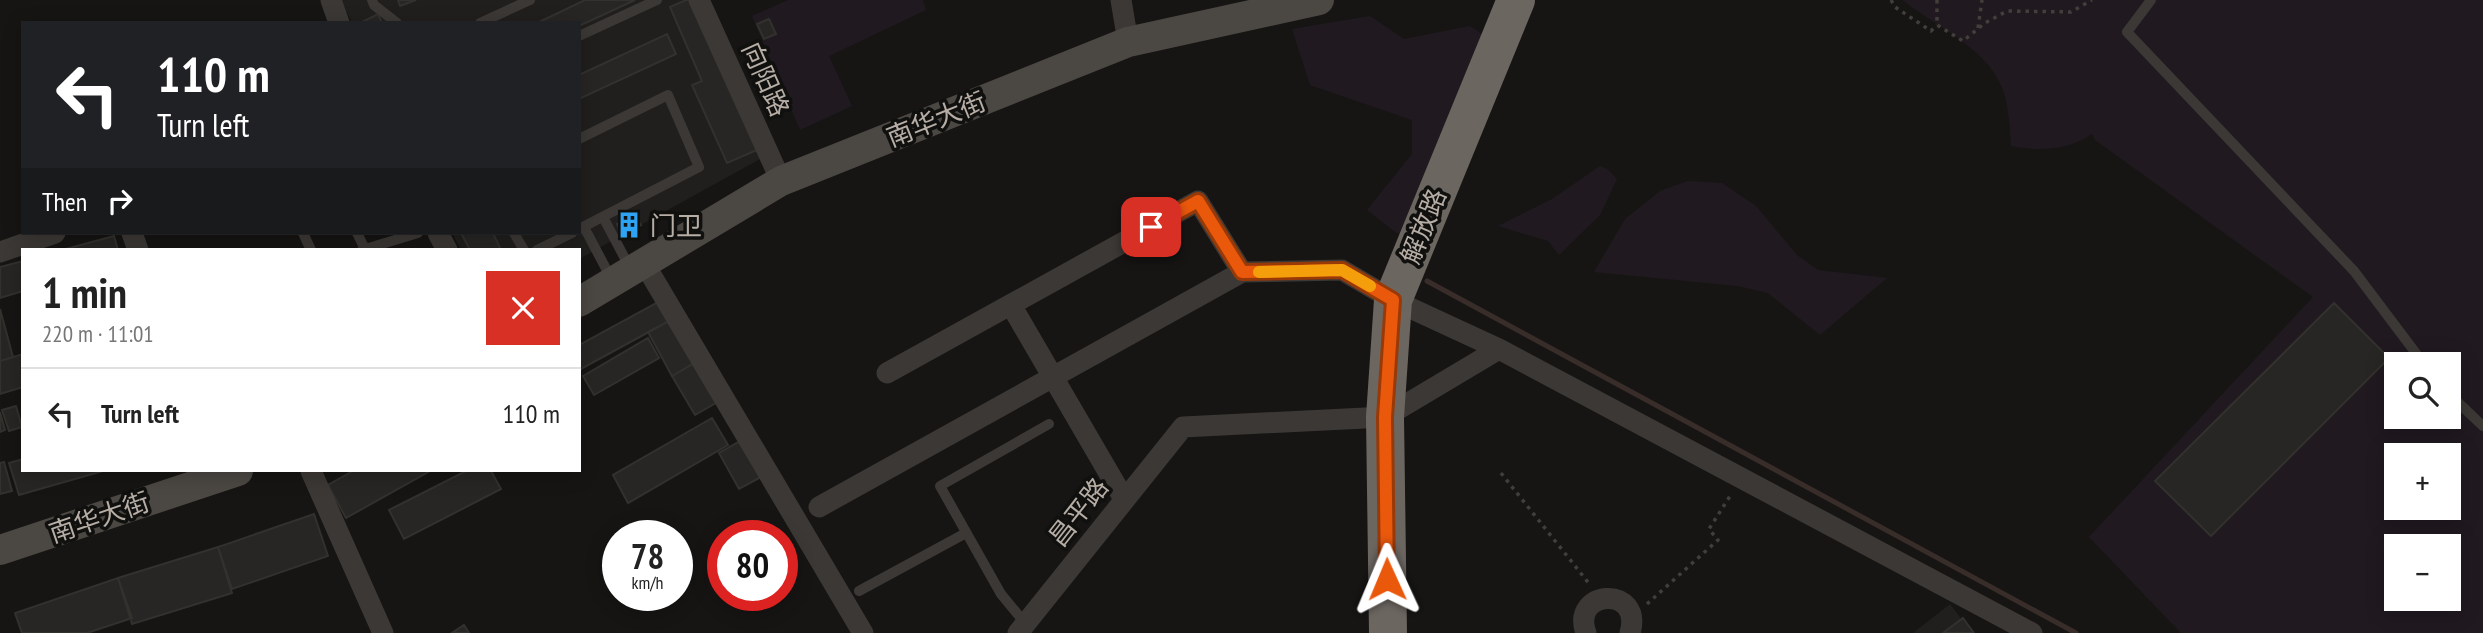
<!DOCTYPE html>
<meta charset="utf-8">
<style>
body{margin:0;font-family:"PT Sans Narrow","Noto Sans SC",sans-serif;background:#f6f6f6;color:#222;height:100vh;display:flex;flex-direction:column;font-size:26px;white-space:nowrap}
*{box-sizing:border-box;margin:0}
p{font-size:23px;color:#767676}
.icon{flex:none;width:38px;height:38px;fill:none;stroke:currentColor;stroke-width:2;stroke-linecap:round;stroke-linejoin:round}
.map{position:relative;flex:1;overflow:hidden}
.panel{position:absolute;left:21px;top:248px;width:560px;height:224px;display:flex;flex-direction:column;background:#fff;border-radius:0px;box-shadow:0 4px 18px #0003}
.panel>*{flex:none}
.guide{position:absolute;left:21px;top:21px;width:560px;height:214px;border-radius:0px;box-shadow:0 4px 18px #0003;background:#202124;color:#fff;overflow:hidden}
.buttons{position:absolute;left:2384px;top:352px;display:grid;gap:14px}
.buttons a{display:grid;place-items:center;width:77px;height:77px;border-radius:0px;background:#fff;box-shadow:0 4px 18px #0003;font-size:35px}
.speed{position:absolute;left:602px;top:520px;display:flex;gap:14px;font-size:35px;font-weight:700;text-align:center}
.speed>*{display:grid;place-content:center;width:91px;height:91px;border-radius:50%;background:#fff;box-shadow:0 4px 18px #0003;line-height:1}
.speed small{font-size:18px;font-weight:400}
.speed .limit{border:10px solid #d22;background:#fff;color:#111}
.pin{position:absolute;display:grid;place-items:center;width:60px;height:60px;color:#fff;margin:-30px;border-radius:14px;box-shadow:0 4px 10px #0006}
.me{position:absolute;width:77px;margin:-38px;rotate:359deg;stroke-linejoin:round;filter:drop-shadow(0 0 5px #0008)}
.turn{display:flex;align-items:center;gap:24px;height:147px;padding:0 21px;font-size:32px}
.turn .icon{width:91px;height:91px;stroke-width:2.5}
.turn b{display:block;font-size:49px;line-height:60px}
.then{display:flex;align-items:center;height:66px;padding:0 21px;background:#0003;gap:14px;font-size:26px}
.round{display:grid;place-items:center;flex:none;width:74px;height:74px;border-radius:0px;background:#f6f6f6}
.headline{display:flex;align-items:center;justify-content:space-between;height:119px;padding:0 21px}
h1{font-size:42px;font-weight:700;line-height:52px}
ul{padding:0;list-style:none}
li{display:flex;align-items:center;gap:21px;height:91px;padding:0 21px;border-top:2px solid #e0e0e0}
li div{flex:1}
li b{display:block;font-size:26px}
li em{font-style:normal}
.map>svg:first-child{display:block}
</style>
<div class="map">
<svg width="2483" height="633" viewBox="0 0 2483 633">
<rect width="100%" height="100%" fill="#161514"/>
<!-- built -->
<path fill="#201f1d" d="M341,0h350l71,158 -183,101v-9h-118l-9,-17h127v-210h-227z
M1950,604l22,29h-59z"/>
<!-- green -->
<path fill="#201a20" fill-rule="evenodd" d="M788,0h135l3,10 -97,46 23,50 -52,24 -48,-114z
M1903,0h580v633h-302l-92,-96 224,-240 -218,-157 -3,-6c-24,17 -54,17 -81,12 -1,-17 -2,-34 -6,-50 -12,-46 -68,-68 -102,-96zM2396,364h52v52h-52zM2396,455h52v53h-52zM2396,546h52v52h-52z
M1370,16l34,23 66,-13 27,18 -95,193 -35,-27 45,-56v-34l-102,-35 -18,-56z
M1600,166l7,3 10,10 -17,36 -41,40 -11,-14 -50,-15 54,-27z
M1688,181l34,2 34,23 41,49 21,15 69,8 -67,57 -52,-42 -30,-7 -144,-14 31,-53 35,-28z"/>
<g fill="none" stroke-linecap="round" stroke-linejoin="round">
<!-- stream -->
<path stroke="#392d2a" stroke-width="5" d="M1427,281l649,352"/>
</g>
<!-- building -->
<path fill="#272624" stroke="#32312e" stroke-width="2" d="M398,0h18l-16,6z
M585,0h50l-56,26v-3h-42z
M686,0h4l67,150 -30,13 -35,-78 10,-4 -32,-74z
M378,14l4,9h-22z
M769,19l7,15 -12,5 -7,-15z
M667,34l9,20 -97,45v-24z
M635,215l6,10 -19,10 -5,-11z
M461,233h32l8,17h-31z
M114,236l4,14h-56z
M23,261v30l-23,7v-31z
M658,302l11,19 -90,49v-25z
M2334,303l55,55 -178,178 -56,-55z
M0,309l13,48 -13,4z
M671,320l23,43 -22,13 -24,-44z
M648,338l11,20 -65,37 -11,-19z
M23,354v33l-23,7v-33z
M693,364l23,39 -21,12 -23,-39z
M16,406l6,21 -13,4 -7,-21z
M0,412l5,18 -5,2z
M712,418l16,27 -100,58 -15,-28z
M740,441l21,36 -22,12 -20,-36z
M23,459v12h80l-84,24 -10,-32z
M4,462l8,29 -12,3v-31z
M353,471h77l-84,47 -18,-33z
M466,471h25l10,18 -97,50 -15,-29z
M314,514l14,42 -96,33 -14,-42z
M218,547l14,46 -100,31 -14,-46z
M118,578l14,40 -45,15h-65l-7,-20z
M1963,618l11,15h-31z
M464,625l5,8h-17z"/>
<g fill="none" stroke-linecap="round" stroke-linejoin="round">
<!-- path -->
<path stroke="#423e3b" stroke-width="3.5" stroke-dasharray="3.5 5" stroke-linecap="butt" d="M1891,0l4,7 36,24 6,-6
M1937,0v25l26,16 22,-18 22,-12 64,1 21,-12
M1978,28l4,-28
M1501,473l90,113
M1647,604l71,-64 -9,-11 23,-36"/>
<!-- lane -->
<path stroke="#3b3835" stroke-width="10" d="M372,0l2,5 23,18
M2151,0l-24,32 227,239 70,93
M480,23l50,-23
M579,36l78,-36
M579,139l89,-44 31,72 -120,62
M603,217l27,51
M584,227l28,53
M303,233l8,17
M357,233l8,16
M514,233l10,17
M362,250l56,-17
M537,250l35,-17
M2448,393l35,33
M859,591l107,-58
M1025,623l-24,-29 -61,-108 109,-62"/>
<!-- street -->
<path stroke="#3b3835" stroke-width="21" d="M331,0l8,23
M699,0l82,181
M1121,0l7,42
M132,233l6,17
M438,233l9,17
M0,252l55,-19
M644,263l219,370
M1011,305l113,194
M887,373l311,-172 44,71
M311,471l72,162
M819,507l423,-235 100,-2 51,30 106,49 533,284
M1018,633l165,-206 202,-10 114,-68
M1586,633c-16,-44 58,-48 44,0"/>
<!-- secondary -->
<path stroke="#4b4743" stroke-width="30" d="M579,302l202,-121 347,-139 191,-42
M0,550l238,-79"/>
<!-- highway -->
<path stroke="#6c6661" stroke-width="38" d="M1388,633l-3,-216 8,-117 123,-300"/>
</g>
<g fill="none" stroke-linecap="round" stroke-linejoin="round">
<!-- route casing -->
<g stroke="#983908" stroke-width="18">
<path id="route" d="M1151,227l47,-26 44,71 100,-2 51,30 -8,117 2,162"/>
</g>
<!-- route -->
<use href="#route" stroke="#ea580c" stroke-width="12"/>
<!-- slow -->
<path stroke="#f59e0b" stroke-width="12" d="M1259,272l83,-2 28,16"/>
</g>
<!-- icons -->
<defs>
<g id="building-bare" transform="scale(2.1)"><path d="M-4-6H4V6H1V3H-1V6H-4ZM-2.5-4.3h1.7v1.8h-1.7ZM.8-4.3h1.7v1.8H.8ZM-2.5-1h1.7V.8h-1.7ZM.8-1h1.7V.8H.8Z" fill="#2ea3f3" stroke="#10100f" stroke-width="2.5" paint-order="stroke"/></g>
</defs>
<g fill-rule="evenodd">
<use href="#building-bare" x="629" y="225"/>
</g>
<g text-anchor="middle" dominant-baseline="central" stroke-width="7" stroke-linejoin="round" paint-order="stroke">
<!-- street labels -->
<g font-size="26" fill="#b6ada5" stroke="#10100f">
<text transform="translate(766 79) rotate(66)">向阳路</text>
<text transform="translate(936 119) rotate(-22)">南华大街</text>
<text transform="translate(1423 226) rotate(-68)">解放路</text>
<text transform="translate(1078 512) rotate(-52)">昌平路</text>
<text transform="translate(99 517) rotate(-19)">南华大街</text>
</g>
<!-- poi labels -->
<g font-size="26" fill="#b6ada5" stroke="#10100f" text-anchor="start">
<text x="650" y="225">门卫</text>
</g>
</g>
</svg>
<div class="buttons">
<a><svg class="icon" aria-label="search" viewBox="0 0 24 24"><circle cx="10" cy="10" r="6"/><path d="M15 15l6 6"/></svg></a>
<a>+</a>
<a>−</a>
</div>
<div class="speed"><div>78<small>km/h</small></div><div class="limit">80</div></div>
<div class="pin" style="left:1151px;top:227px;background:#d93025"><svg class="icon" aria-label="arrive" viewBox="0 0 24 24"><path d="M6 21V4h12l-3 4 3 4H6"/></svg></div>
<svg class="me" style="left:1387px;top:579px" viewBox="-20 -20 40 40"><path d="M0-17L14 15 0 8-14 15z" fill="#ea580c" stroke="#fff" stroke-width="4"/></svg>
<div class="guide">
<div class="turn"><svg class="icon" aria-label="left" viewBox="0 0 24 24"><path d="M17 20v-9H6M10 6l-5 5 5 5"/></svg><div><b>110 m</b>Turn left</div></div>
<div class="then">Then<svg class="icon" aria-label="right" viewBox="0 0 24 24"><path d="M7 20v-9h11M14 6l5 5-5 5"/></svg></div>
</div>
<section class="panel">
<div class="headline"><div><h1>1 min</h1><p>220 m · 11:01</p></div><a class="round" style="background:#d93025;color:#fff"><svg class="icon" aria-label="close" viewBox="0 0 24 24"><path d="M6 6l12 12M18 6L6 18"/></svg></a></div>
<ul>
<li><svg class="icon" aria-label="left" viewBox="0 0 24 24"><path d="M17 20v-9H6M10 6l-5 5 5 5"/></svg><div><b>Turn left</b></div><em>110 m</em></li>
</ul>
</section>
</div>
